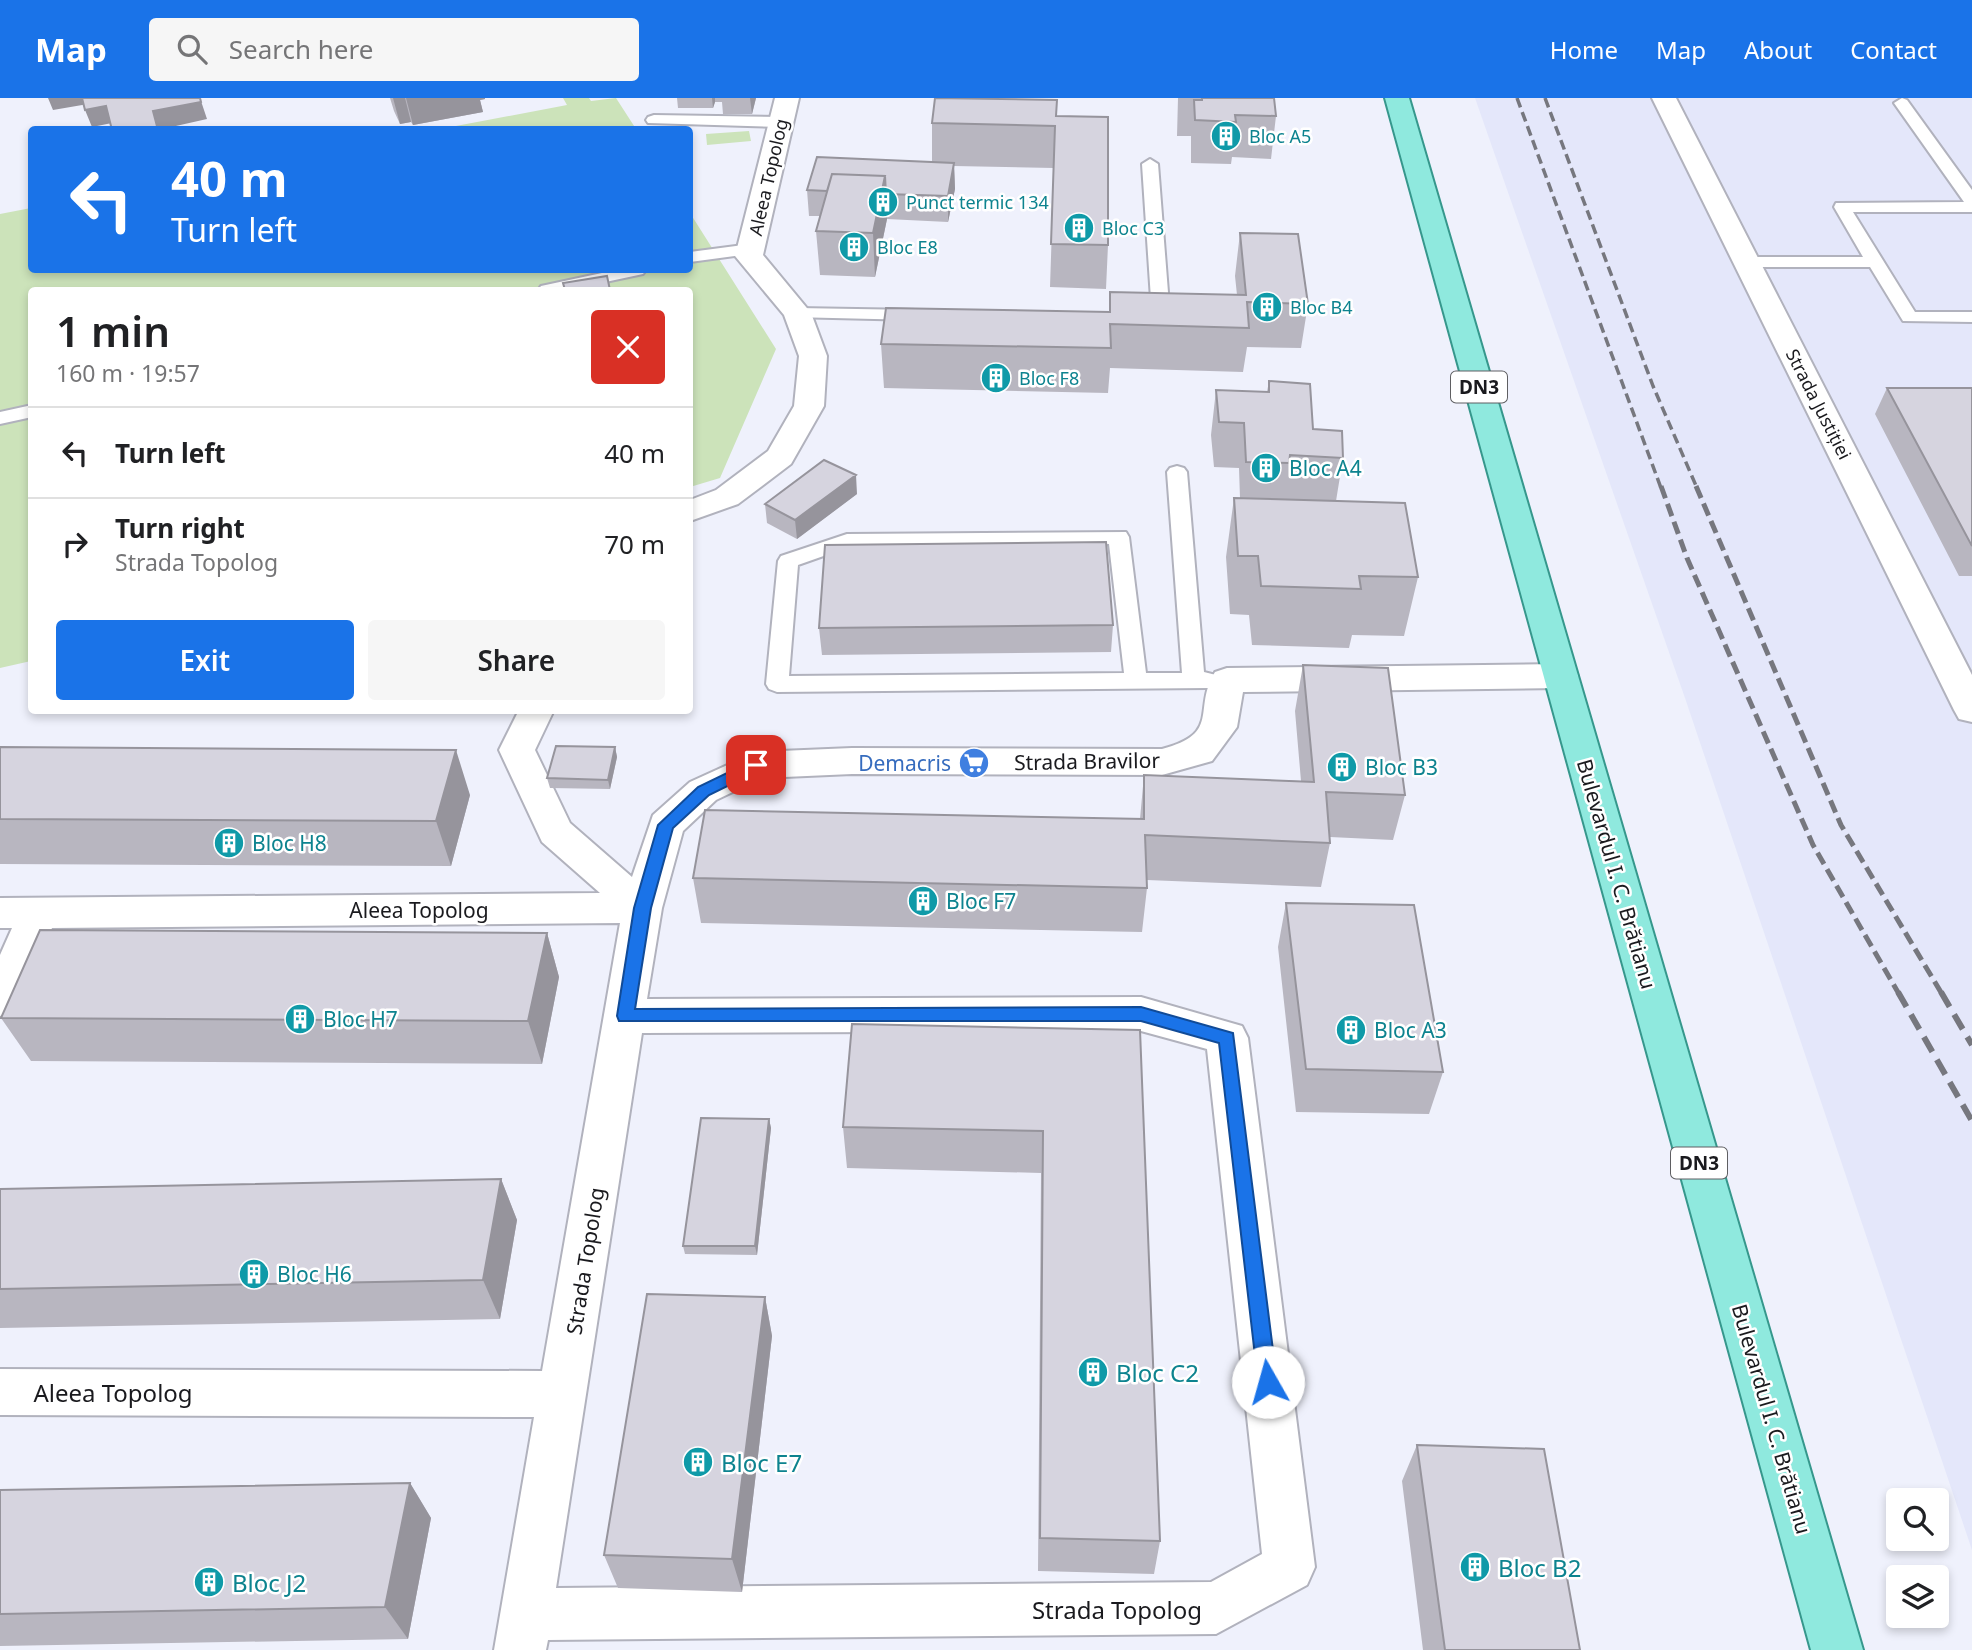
<!DOCTYPE html>
<meta charset="utf-8">
<style>
body{margin:0;font-family:"Noto Sans",sans-serif;background:#f6f6f6;color:#202124;height:100vh;display:flex;flex-direction:column;font-size:26px;white-space:nowrap}
*{box-sizing:border-box;margin:0}
p{font-size:23px;color:#757577}
.icon{flex:none;width:38px;height:38px;fill:none;stroke:currentColor;stroke-width:2;stroke-linecap:round;stroke-linejoin:round}
.map{position:relative;flex:1;overflow:hidden}
.sheet{position:absolute;left:28px;top:189px;width:665px;height:427px;display:flex;flex-direction:column;background:#fff;border-radius:7px;box-shadow:0 4px 10px #0003}
.sheet>*{flex:none}
.banner{position:absolute;left:28px;top:28px;width:665px;height:147px;border-radius:7px;box-shadow:0 4px 10px #0003;background:#1a73e8;color:#fff;overflow:hidden}
.buttons{position:absolute;left:1886px;top:1390px;display:grid;gap:14px}
.buttons a{display:grid;place-items:center;width:63px;height:63px;border-radius:7px;background:#fff;box-shadow:0 4px 10px #0003;font-size:35px}
.pin{position:absolute;display:grid;place-items:center;width:60px;height:60px;color:#fff;margin:-30px;border-radius:14px;box-shadow:0 4px 10px #0006}
.me{position:absolute;width:77px;margin:-38px;rotate:353deg;stroke-linejoin:round;filter:drop-shadow(0 0 5px #0008)}
.turn{display:flex;align-items:center;gap:24px;height:147px;padding:0 28px;font-size:32px}
.turn .icon{width:91px;height:91px;stroke-width:2.5}
.turn b{display:block;font-size:49px;line-height:60px}
.round{display:grid;place-items:center;flex:none;width:74px;height:74px;border-radius:7px;background:#f6f6f6}
.summary{display:flex;align-items:center;justify-content:space-between;height:119px;padding:0 28px}
h1{font-size:42px;font-weight:600;line-height:52px}
.primary-button{display:flex;gap:14px;margin-top:auto;padding:14px 28px}
.primary-button a{flex:1;height:80px;border-radius:7px;background:#1a73e8;color:#fff;font-size:28px;font-weight:600;line-height:80px;text-align:center}
.primary-button a+a{background:#f6f6f6;color:#202124}
ul{padding:0;list-style:none}
li{display:flex;align-items:center;gap:21px;height:91px;padding:0 28px;border-top:2px solid #e0e0e0}
li div{flex:1}
li b{display:block;font-size:26px}
li em{font-style:normal}
header{display:flex;align-items:center;gap:42px;box-sizing:border-box;height:98px;padding:0 35px;background:#1a73e8;color:#fff}
header strong{font-size:33px}
nav{display:flex;gap:38px;margin-inline-start:auto;font-size:24px}
.search{width:490px;height:63px;background:#f6f6f6;display:flex;align-items:center;gap:18px;box-sizing:border-box;padding:0 24px;border-radius:7px;color:#757577;font-size:26px}
.map>svg:first-child{display:block}
</style>
<header>
<strong>Map</strong>
<div class="search"><svg class="icon" aria-label="search" viewBox="0 0 24 24"><circle cx="10" cy="10" r="6"/><path d="M15 15l6 6"/></svg>Search here</div>
<nav><a>Home</a><a>Map</a><a>About</a><a>Contact</a></nav>
</header>
<div class="map">
<svg width="1972" height="1552" viewBox="0 0 1972 1552">
<rect width="100%" height="100%" fill="#eff1fc"/>
<!-- built -->
<path fill="#e4e7fa" d="M1475,0h497v1452l-287,-852z"/>
<!-- green -->
<path fill="#cce3ba" d="M563,0h26l2,3 25,-3 20,31h-196l127,-24z
M749,33l2,10 -44,4 -1,-11z
M31,110l1,62h658v-57l86,136 -56,129 -30,9v-197h-658l-1,371 -31,7v-454z"/>
<g fill="none" stroke-linecap="round" stroke-linejoin="round">
<!-- service casing -->
<g stroke="#b1b2bd" stroke-width="4">
<path id="service" d="M1902,0l5,2 65,90v22h-119l62,100h57v10l-69,-1 -33,-54h-122l-9,-5 9,-5h115l-29,-50 2,-4 128,-1 -70,-99z
M654,17l127,2 8,5 -8,5 -133,-4 -2,-3 2,-3z
M1150,61l8,5 12,154 -9,5 -11,-1 -3,-4 5,-4 -10,-150z
M751,146l6,1 3,4 -3,4 -67,9v-10z
M616,172h30l-3,4 -75,16h-30l3,-4z
M797,210l119,2 9,5 -9,5 -125,-3 -3,-4 3,-4z
M32,307v12l-32,7v-12z
M1177,368l7,2 3,4 17,200 12,3 3,5 -3,5 -8,3 -431,4 -8,-3 -3,-5 12,-123 3,-5 66,-22 279,-2 3,5 17,136h36l-15,-201 3,-4zM1109,446l15,129 -335,3 9,-111 51,-18z"/>
</g>
<!-- minor casing -->
<g stroke="#b1b2bd" stroke-width="4">
<path id="minor" d="M775,0h24l-36,157 48,58 16,43 -3,50 -33,58 -53,40 -48,17v-21l26,-10 52,-39 26,-45 5,-50 -15,-41 -49,-59z
M1652,0h24l296,577v47l-13,-3 -5,-9z
M1561,566l12,4 5,8 -5,8 -12,4 -318,4 -6,35 -25,34 -50,14 -310,-1 -90,4 -46,22 -33,31 -21,77 -15,91 494,-2 101,29 6,12 67,529 -8,18 -91,49 -668,6 -2,10h-52l40,-233 -534,-2v-46l542,2 78,-448 -568,5 -38,84 -14,4v-61l12,-27h-12v-30l600,-5 -58,-51 -43,-92 20,-40h35l-19,40 35,73 62,54 21,-62 37,-33 66,-30 96,-4 310,1c60,-16 30,-39 53,-77l12,-4zM1141,933l66,18 55,505 -51,28 -655,6 86,-555z"/>
</g>
<!-- primary casing -->
<g stroke="#36978c" stroke-width="4">
<path id="primary" d="M1385,0h24l454,1552h-52z"/>
</g>
<!-- service -->
<use href="#service" fill="#fff" fill-rule="evenodd"/>
<!-- minor -->
<use href="#minor" fill="#fff" fill-rule="evenodd"/>
<!-- primary -->
<use href="#primary" fill="#8fe9de" fill-rule="evenodd"/>
<!-- rail-far2 -->
<path stroke="#76777e" stroke-width="3.5" stroke-dasharray="10 5" stroke-linecap="butt" d="M1517,0l144,390
M1545,0l108,288 44,102"/>
<!-- rail-far1 -->
<path stroke="#76777e" stroke-width="5" stroke-dasharray="13 6" stroke-linecap="butt" d="M1661,388l26,72 126,287 86,149
M1696,388l145,339 101,169"/>
<!-- rail -->
<path stroke="#76777e" stroke-width="6" stroke-dasharray="17 9" stroke-linecap="butt" d="M1898,894l74,129
M1941,894l31,53"/>
</g>
<!-- wall -->
<path fill="#b8b6c0" d="M390,0h95v1l-5,1 3,12 -70,13 -2,-3 -11,2 -6,-13z
M677,0h79l-4,16h-29l-1,-12h-7l-2,6h-35z
M1178,0h96l2,18 -5,43 -39,-2 -1,7 -40,-1v-27h-14z
M1056,18l52,129 -2,44 -56,-2 4,-119 -100,-2 1,23 -7,33 -61,-3 -12,58 -55,-2 -4,-44 4,-15h-11l-2,-26 125,-28v-39z
M1240,135l68,71 -7,44 -54,-1 -4,25 -133,-4 -2,25 -224,-5 -3,-44 228,-32 1,-20 127,3 -2,-19z
M1269,283l44,48 30,29 -7,43 82,76 -14,59 -52,-1 -3,13 -97,-3 -3,-30 -19,-1 -4,-57 8,-59h6l-1,-30 -25,-1 -3,-32 5,-45 51,2z
M1887,290h85v188h-13l-84,-162z
M857,396l-60,45 -30,-16 -2,-19z
M1113,527l-2,27 -289,3 -3,-27z
M1303,567l102,130 -12,45 -63,-3v6l-9,44 -174,-7v8l-5,44 -441,-9 -8,-45 447,-59 4,-44 157,6 -6,-70z
M0,649l470,48 -19,71 -451,-2z
M615,649l2,10 -7,32 -60,-1 -3,-10z
M1286,805l157,169 -14,42 -133,-2 -18,-165z
M547,835l12,44 -17,87 -511,-3 -30,-43z
M1140,932l20,511 -6,33 -116,-3 3,-398 -194,-5 -4,-41z
M769,1021l2,9 -14,127 -72,-1 -2,-8z
M501,1081l16,41 -17,99 -500,9v-139z
M765,1199l7,39 -30,256 -124,-4 -14,-33z
M1417,1347l163,205h-157l-21,-169z
M410,1385l21,35 -23,121 -408,7v-156z"/>
<!-- shaded-wall -->
<path fill="#96949c" d="M48,0h75l-70,12z
M200,0l7,21 -49,11 -5,-19z
M393,0h12l6,24 -11,2z
M406,0h79v1l-5,1 3,12 -70,13z
M712,0h3v4l-2,6z
M750,0h6l-4,16z
M106,8l6,17 -20,4 -7,-17z
M954,65l1,26 -7,33v-26z
M885,78l2,43 -12,58 -2,-44z
M856,377l1,19 -60,45 -2,-19z
M615,649l2,10 -7,32 -2,-9z
M456,652l14,45 -19,71 -15,-45z
M547,835l12,44 -17,87 -14,-43z
M769,1021l2,9 -14,127 -2,-9z
M501,1081l16,41 -17,99 -17,-39z
M765,1199l7,39 -30,256 -10,-33z
M410,1385l21,35 -23,121 -23,-32z"/>
<!-- building -->
<path fill="#d6d4df" stroke="#96949c" stroke-width="2" d="M82,0h118l1,4 -48,9 5,19h-46l-6,-24 -21,4z
M935,0l122,2 -1,16 52,1v128l-57,-1 4,-118 -123,-3z
M1202,0h72l2,18 -41,-1 1,7 -41,-2 -1,-20h8z
M817,59l137,6 -6,33 -62,-2 -1,-18 -53,-2 -5,17 -20,-1z
M832,76l53,2 -12,57 -57,-2z
M1240,135l58,1 10,70 -61,-2 2,26 -139,-4 1,24 -230,-4 5,-36 224,4v-20l136,3z
M607,178l3,14 38,-2 1,2h-84l-2,-7z
M1269,283l41,3 3,45 29,2 1,27 -53,-3 -1,8 -43,-1 -2,-39 -25,-1 -3,-32 53,2z
M1887,290h85v158z
M824,362l32,15 -61,45 -30,-16z
M1234,400l171,5 13,74 -59,-1 2,13 -100,-3 -3,-30h-20z
M1106,444l7,83 -294,3 6,-83z
M1303,567l85,3 17,127 -79,-3 4,51 -185,-8 2,53 -454,-10 12,-68 439,9v-44l170,7z
M556,648l59,1 -7,33 -61,-2z
M0,649l456,3 -20,71 -436,-2z
M1286,805l128,2 29,167 -137,-3z
M40,832l507,3 -19,88 -527,-3z
M852,926l288,6 20,511 -120,-3 3,-407 -200,-4z
M701,1020l68,1 -14,127h-72z
M501,1081l-18,101 -483,9v-100z
M647,1196l118,3 -33,262 -128,-4z
M1417,1347l127,4 36,201h-135z
M410,1385l-25,124 -385,7v-124z"/>
<!-- route -->
<path fill="#1a73e8" stroke="#114b97" stroke-width="2" d="M756,661l6,2 2,4 -2,4 -53,26 -36,33 -22,80 -16,101 506,-2 92,26 44,349 -2,6 -7,3 -7,-3 -3,-6 -39,-339 -78,-22h-522l-2,-5 17,-108 24,-83 40,-38z"/>
<!-- icons -->
<defs>
<g id="building-disc" transform="scale(1.575)"><circle r="9.5" fill="#0f9aa8" stroke="#fff"/><path d="M-4-6H4V6H1V3H-1V6H-4ZM-2.5-4.3h1.7v1.8h-1.7ZM.8-4.3h1.7v1.8H.8ZM-2.5-1h1.7V.8h-1.7ZM.8-1h1.7V.8H.8Z" fill="#fff"/></g>
<g id="supermarket-disc" transform="scale(1.575)"><circle r="9.5" fill="#3f7fe0" stroke="#fff"/><path d="M-6-5.5h2.5l.6 2H6L4.5 2H-2.5L-4.4-4H-6ZM-1.5 3.2a1.3 1.3 0 1 0 .1 0ZM3 3.2a1.3 1.3 0 1 0 .1 0Z" fill="#fff"/></g>
</defs>
<g fill-rule="evenodd">
<use href="#building-disc" x="1226" y="38"/>
<use href="#building-disc" x="883" y="104"/>
<use href="#building-disc" x="1079" y="130"/>
<use href="#building-disc" x="854" y="149"/>
<use href="#building-disc" x="1267" y="209"/>
<use href="#building-disc" x="996" y="280"/>
<use href="#building-disc" x="1266" y="370"/>
<use href="#supermarket-disc" x="974" y="665"/>
<use href="#building-disc" x="1342" y="669"/>
<use href="#building-disc" x="229" y="745"/>
<use href="#building-disc" x="923" y="803"/>
<use href="#building-disc" x="300" y="921"/>
<use href="#building-disc" x="1351" y="932"/>
<use href="#building-disc" x="254" y="1176"/>
<use href="#building-disc" x="1093" y="1274"/>
<use href="#building-disc" x="698" y="1364"/>
<use href="#building-disc" x="1475" y="1469"/>
<use href="#building-disc" x="209" y="1484"/>
</g>
<g text-anchor="middle" dominant-baseline="central" stroke-width="5" stroke-linejoin="round" paint-order="stroke">
<!-- far-culture labels -->
<g font-size="18" fill="#0d838f" stroke="#fff" text-anchor="start">
<text x="1249" y="38">Bloc A5</text>
<text x="906" y="104">Punct termic 134</text>
<text x="1102" y="130">Bloc C3</text>
<text x="877" y="149">Bloc E8</text>
<text x="1290" y="209">Bloc B4</text>
<text x="1019" y="280">Bloc F8</text>
</g>
<!-- far-street labels -->
<g font-size="18" fill="#1a1a1e" stroke="#fff">
<text transform="translate(768 79) rotate(-77)">Aleea Topolog</text>
<text transform="translate(1819 306) rotate(63)">Strada Justiției</text>
</g>
<!-- shield labels -->
<g fill="#fff" stroke="#5f5f62" stroke-width="2">
<rect x="1451" y="273.5" width="56" height="31" rx="5"/>
<rect x="1671" y="1049.5" width="56" height="31" rx="5"/>
</g>
<g font-size="19" font-weight="bold" fill="#1a1a1e">
<text x="1479" y="289">DN3</text>
<text x="1699" y="1065">DN3</text>
</g>
<!-- culture labels -->
<g font-size="21" fill="#0d838f" stroke="#fff" text-anchor="start">
<text x="1289" y="370">Bloc A4</text>
<text x="1365" y="669">Bloc B3</text>
<text x="252" y="745">Bloc H8</text>
<text x="946" y="803">Bloc F7</text>
<text x="323" y="921">Bloc H7</text>
<text x="1374" y="932">Bloc A3</text>
<text x="277" y="1176">Bloc H6</text>
</g>
<!-- street labels -->
<g font-size="21" fill="#1a1a1e" stroke="#fff">
<text transform="translate(1087 663) rotate(-1)">Strada Bravilor</text>
<text transform="translate(1617 776) rotate(74)">Bulevardul I. C. Brătianu</text>
<text x="419" y="812">Aleea Topolog</text>
<text transform="translate(585 1163) rotate(-81)">Strada Topolog</text>
<text transform="translate(1772 1321) rotate(74)">Bulevardul I. C. Brătianu</text>
</g>
<!-- shop labels -->
<g font-size="21" fill="#366cbe" stroke="#fff" text-anchor="end">
<text x="951" y="665">Demacris</text>
</g>
<!-- near-culture labels -->
<g font-size="24" fill="#0d838f" stroke="#fff" text-anchor="start">
<text x="1116" y="1274">Bloc C2</text>
<text x="721" y="1364">Bloc E7</text>
<text x="1498" y="1469">Bloc B2</text>
<text x="232" y="1484">Bloc J2</text>
</g>
<!-- near-street labels -->
<g font-size="24" fill="#1a1a1e" stroke="#fff">
<text x="113" y="1294">Aleea Topolog</text>
<text x="1117" y="1511">Strada Topolog</text>
</g>
</g>
</svg>
<div class="buttons">
<a><svg class="icon" aria-label="search" viewBox="0 0 24 24"><circle cx="10" cy="10" r="6"/><path d="M15 15l6 6"/></svg></a>
<a><svg class="icon" aria-label="layers" viewBox="0 0 24 24"><path d="M12 4l9 5-9 5-9-5zM3 14l9 5 9-5"/></svg></a>
</div>
<div class="pin" style="left:756px;top:667px;background:#d93025"><svg class="icon" aria-label="arrive" viewBox="0 0 24 24"><path d="M6 21V4h12l-3 4 3 4H6"/></svg></div>
<svg class="me" style="left:1268px;top:1284px" viewBox="-20 -20 40 40"><circle r="19" fill="#fff"/><path d="M0-13L10 11 0 6-10 11z" fill="#1a73e8"/></svg>
<div class="banner">
<div class="turn"><svg class="icon" aria-label="left" viewBox="0 0 24 24"><path d="M17 20v-9H6M10 6l-5 5 5 5"/></svg><div><b>40 m</b>Turn left</div></div>
</div>
<section class="sheet">
<div class="summary"><div><h1>1 min</h1><p>160 m · 19:57</p></div><a class="round" style="background:#d93025;color:#fff"><svg class="icon" aria-label="close" viewBox="0 0 24 24"><path d="M6 6l12 12M18 6L6 18"/></svg></a></div>
<ul>
<li><svg class="icon" aria-label="left" viewBox="0 0 24 24"><path d="M17 20v-9H6M10 6l-5 5 5 5"/></svg><div><b>Turn left</b></div><em>40 m</em></li>
<li><svg class="icon" aria-label="right" viewBox="0 0 24 24"><path d="M7 20v-9h11M14 6l5 5-5 5"/></svg><div><b>Turn right</b><p>Strada Topolog</p></div><em>70 m</em></li>
</ul>
<div class="primary-button"><a>Exit</a><a>Share</a></div>
</section>
</div>
